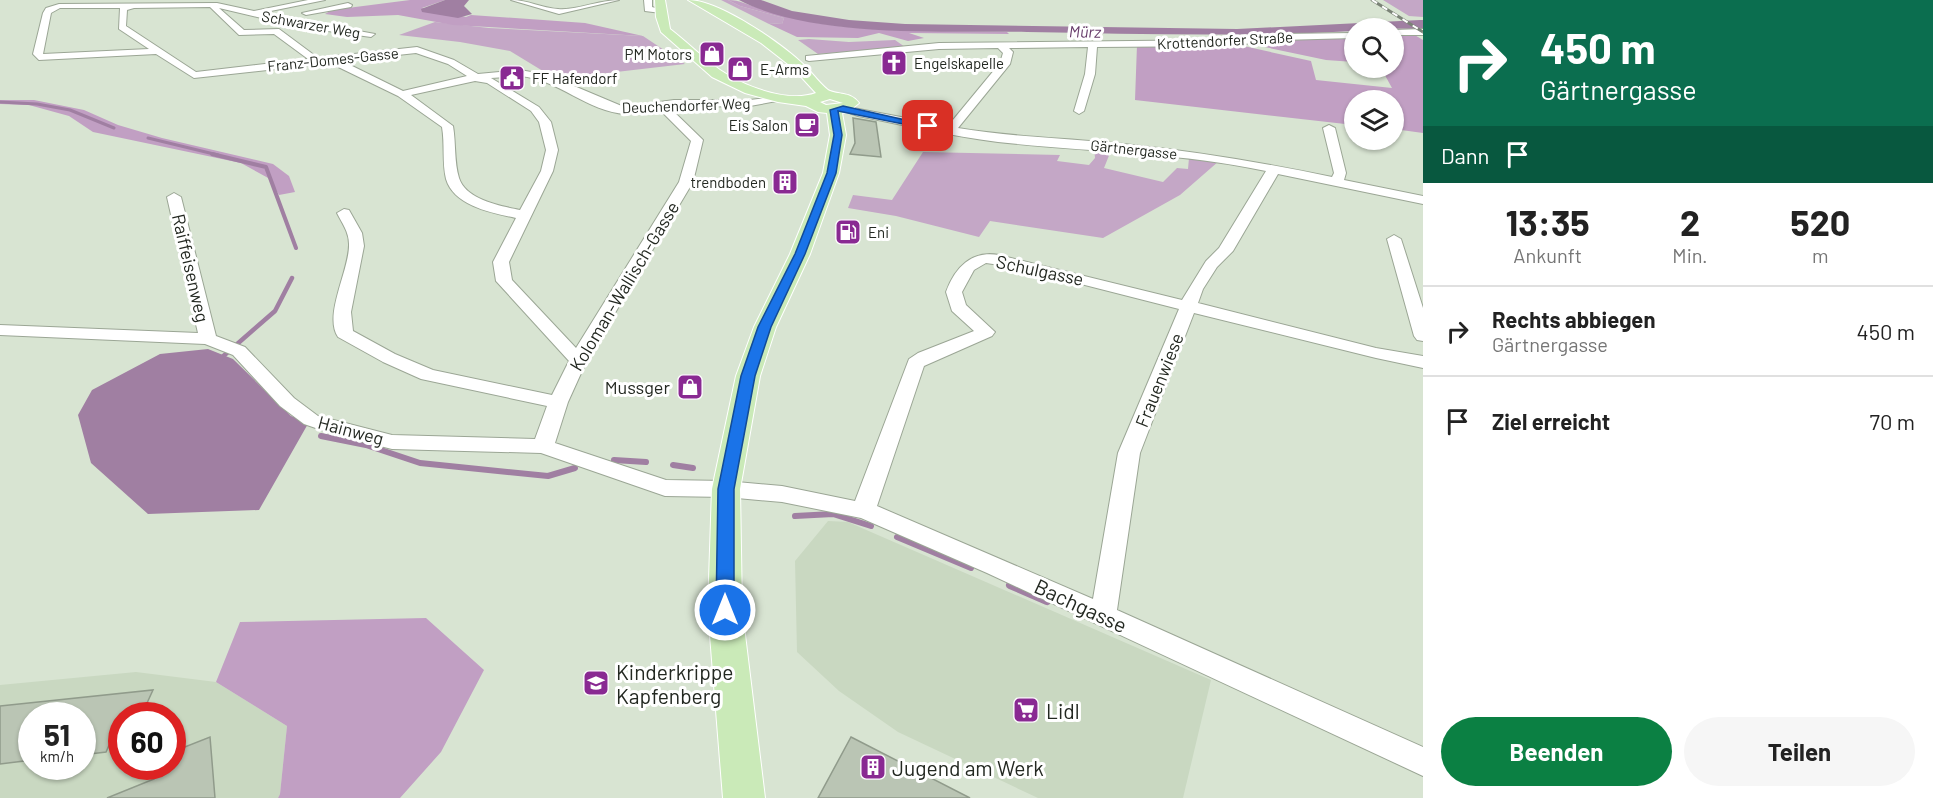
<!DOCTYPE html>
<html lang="de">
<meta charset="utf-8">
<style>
body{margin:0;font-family:Barlow,sans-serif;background:#f6f6f6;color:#222;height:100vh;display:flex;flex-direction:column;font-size:22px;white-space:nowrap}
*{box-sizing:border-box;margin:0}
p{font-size:20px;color:#767676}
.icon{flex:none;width:33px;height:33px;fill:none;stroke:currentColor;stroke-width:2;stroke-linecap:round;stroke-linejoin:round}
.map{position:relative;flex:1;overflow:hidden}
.side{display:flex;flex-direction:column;background:#fff;width:510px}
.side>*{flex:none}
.guide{background:#0b6e4f;color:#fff;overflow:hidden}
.controls{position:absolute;left:1344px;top:18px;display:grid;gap:12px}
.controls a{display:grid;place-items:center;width:60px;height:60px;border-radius:50%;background:#fff;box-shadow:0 2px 4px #0004;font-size:30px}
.speed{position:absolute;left:18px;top:702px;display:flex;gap:12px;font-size:30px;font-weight:700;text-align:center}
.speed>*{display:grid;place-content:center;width:78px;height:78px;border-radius:50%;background:#fff;box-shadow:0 2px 4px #0004;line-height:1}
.speed small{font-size:15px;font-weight:400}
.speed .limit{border:9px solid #d22;background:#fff;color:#111}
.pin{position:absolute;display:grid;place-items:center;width:51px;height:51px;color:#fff;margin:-26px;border-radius:12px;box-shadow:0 3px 9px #0006}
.me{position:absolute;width:66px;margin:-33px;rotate:0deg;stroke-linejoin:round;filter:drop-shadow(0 0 4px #0008)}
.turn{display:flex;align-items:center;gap:21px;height:126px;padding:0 18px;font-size:27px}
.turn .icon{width:78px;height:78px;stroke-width:2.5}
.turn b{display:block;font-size:42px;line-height:51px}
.then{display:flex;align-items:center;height:57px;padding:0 18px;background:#0003;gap:12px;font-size:22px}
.eta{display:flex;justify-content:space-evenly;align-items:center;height:102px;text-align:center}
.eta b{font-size:36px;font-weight:700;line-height:42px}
.button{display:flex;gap:12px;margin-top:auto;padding:12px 18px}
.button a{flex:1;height:69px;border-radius:36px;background:#0b8043;color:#fff;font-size:24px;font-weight:700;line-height:69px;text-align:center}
.button a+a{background:#f6f6f6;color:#222}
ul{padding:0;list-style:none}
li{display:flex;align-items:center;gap:18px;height:90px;padding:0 18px;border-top:2px solid #e0e0e0}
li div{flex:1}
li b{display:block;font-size:22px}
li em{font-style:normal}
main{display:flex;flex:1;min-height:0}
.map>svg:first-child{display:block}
</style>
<main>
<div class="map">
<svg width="1423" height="798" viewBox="0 0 1423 798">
<rect width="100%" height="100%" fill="#d8e4d2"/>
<!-- built -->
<path fill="#c9d8c1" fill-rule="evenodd" d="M828,521l20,1 363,158 -28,118h-145l-140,-66 -59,-41 -42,-39 -2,-91z
M136,672l80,10 71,44 -7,68 -2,4h-278v-113zM32,716h50v50h-50zM122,716h50v50h-50z"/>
<!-- green -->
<path fill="#c4a7c6" d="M721,0h7l12,6 44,12 -2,6 -15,-1z
M1383,0h40v17l-14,-1z
M435,22l54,6 154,8 42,28 -129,15 -46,-28 -50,-9 -61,-7z
M809,39l40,3 46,-2 10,7 -87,7 -20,-14z
M1094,146l18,2 -8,20 59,14 14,-14 11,1 1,-11 30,3 -39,34 -77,43 -113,-17 -11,16 -83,-21 -48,-8 5,-13 39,5 31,-48 137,3 -3,6 32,4 6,-7z"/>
<!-- forest -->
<path fill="#c19fc3" d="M410,0h35l-23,8 44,9 5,-2 114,8 58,13 -190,-11 -55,-10 -51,2 -22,-3 7,-4z
M728,0c12,0 20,5 31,8 19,6 39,11 58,15 63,10 128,8 190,9l2,2 -100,-1 15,5 -16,3 -29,-8 -21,5 -61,-1 -30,-14 15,1 2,-6 -44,-12z
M1413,34l10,6v93l-29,-4v-29h-40v25l-219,-25 2,-55h102l72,16 5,19 76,8 -11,-20h13v-33z
M1354,37v25l-28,-2 -71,-15 4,-3z
M0,100h34l50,10 34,15 44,13 111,26 16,12 6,16 -16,3 -9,-16 -29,-16 -148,-31 -24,-16 -40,-11 -29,-1z
M426,618l58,52 -43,82 -41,46h-122l2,-4 7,-68 -71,-44 24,-60z"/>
<!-- water -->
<path fill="#a07fa2" d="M445,0h24l-5,6 8,8 -14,4 -36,-6 -1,-3z
M739,0h22l31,11 57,9 56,4 332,5 183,-9h3v9l-69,-1v3c-109,6 -218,3 -327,1 -85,-2 -212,7 -288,-32z
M208,349l25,10 58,57 18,6 -50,88 -111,4 -57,-51 -13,-48 14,-25 68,-36z"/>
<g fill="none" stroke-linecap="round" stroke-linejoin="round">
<!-- stream-far4 -->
<path stroke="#a07fa2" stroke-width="3" d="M0,102l37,2 33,6 44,18
M148,138l70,17"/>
<!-- stream-far3 -->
<path stroke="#a07fa2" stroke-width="4" d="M212,154l54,13 30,81"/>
<!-- stream-far2 -->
<path stroke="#a07fa2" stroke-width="4.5" d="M220,359l55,-48 17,-33"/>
<!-- stream-far1 -->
<path stroke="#a07fa2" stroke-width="6" d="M321,436l45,9 54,18 128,13 27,-8
M614,460l32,2
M673,465l20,3
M795,516l38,-2 38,12
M897,537l74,31"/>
<!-- stream -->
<path stroke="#a07fa2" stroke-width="8" d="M1010,585l37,16"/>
</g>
<!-- building -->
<path fill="#bac5b4" stroke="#909b8b" stroke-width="1.5" d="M853,118l23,4 5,35 -31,-3 5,-11z
M153,690l-12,26h-19l-16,36 -24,3v-39h-50v44l-32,4v-58z
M210,737l5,61h-108l47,-19 -1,-13h19v-14z
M851,737l119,61h-152z"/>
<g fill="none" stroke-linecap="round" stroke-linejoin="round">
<!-- minor casing -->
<g stroke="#9ba695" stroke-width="2">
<path id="minor" d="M308,0h17l-64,13 114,21 -4,3 -72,-10 -80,-19 25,22 35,-1 39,29 99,-11 37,13 24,14 42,-4 28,5 76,32 50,-7h76l32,-4v4l-32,6 -81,1 34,33 -10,42 -106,178 -19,42 -13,41 111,37 60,1 56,5 73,15 54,-142 9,-6 56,-22 -22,-20 -6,-19c9,-25 26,-42 53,-37l183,45 24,-39 13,-13 47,-77c-88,-19 -179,-19 -268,-29 -47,-6 -94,-17 -140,-26l-20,-7 5,-3 105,20 52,-63 3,-10 -5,-5 -59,1 -130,12 -3,-1v-4l133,-13 285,-3 57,-6 73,-1v5l-73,2 -57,6 -127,1 -2,27 -11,37 -5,3 -5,-3 11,-37 3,-27 -79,1 4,4 -3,12 -52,64c58,10 116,10 174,17 68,7 133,18 200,32l2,-4 -11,-45 6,-3 6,3 11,45 -2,7 79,16v8l-145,-30 -45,77 -16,16 -14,22 -5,14 178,45 47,8v12l-47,-10 -182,-45 -54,140 -23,157 306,137v29l-436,-203 -126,-55 -79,-16 -56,-5 -61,-1 -124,-43 -149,-4 -56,-14 -32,-11 -24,-18 -47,-51 -28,-11 -205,-9v-10l198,8 -31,-136 7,-4 7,4 35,139 29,11 49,51 24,18 74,19 143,4 12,-33 -126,-27 -38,-17 -45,-25c-15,-22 12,-68 11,-93 0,-12 -7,-21 -12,-31l7,-4 5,1 13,23 2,13 -13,66 2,19 42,23 38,16 119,25 17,-34 -73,-80 -3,-19 23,-44c-24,-5 -62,-12 -70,-39 -4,-16 -1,-35 -4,-52l-44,-31 -68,-33 -136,15 -38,-24 -117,6 -6,-6 10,-41 3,-5 13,-4 158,-1 37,8zM210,7l29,28 35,-1 34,25 -112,13 -70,-46 1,-16 7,-2zM60,8h60l-1,21 30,20 -106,5 8,-41zM416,53l32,11 19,12 -64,15 -61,-30zM520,76c38,3 68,36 106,38 11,1 22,-3 32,-6l33,33 -12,41 -103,166 -64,-68 -3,-18 44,-91 5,-21 -7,-28 -12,-15 -48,-29zM475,81l12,2 44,28 8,11 7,28 -5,21 -21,39c-19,-4 -54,-10 -61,-32 -5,-16 -3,-35 -6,-52l-42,-31zM986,263l28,4 165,42 -61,144 -25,146 -216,-93 47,-140 68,-30 3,-4 -29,-27 -4,-13 12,-22z
M511,0c17,0 31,8 47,9 16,2 41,-9 61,-9l-60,14z
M644,0h8v7l13,4 -4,2 -16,-2z
M348,3l4,2 -1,2 -45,8 -4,-2z
M1423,29v6h-29v-5z
M1394,235l7,4 22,69v33l-6,-1 -3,-4 -27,-97z"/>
</g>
<!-- major casing -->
<g stroke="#fff" stroke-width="2">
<path id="major" d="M655,0h10l5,29c17,13 33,29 50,41 25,17 68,33 96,23l-23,-25 -32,-25 -73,-43c31,0 93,43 116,65 6,5 20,24 26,26 11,4 21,1 29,12l-11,9 -6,1 4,22 -7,38 -29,81 -34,73 -16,49 -20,113 2,121 23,188h-42l-15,-188 4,-121 24,-113 18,-49 36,-73 33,-81 7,-38 -3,-22 -9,-1 -12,-6 -28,-4 -33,-9 -33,-16 -51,-45 -5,-15zM830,99l13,4 -17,2 -6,-3z"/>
</g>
<!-- minor -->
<use href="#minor" fill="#fff" fill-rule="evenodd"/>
<!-- major -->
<use href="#major" fill="#caeab8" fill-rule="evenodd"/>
<!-- rail casing -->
<g stroke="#7b8377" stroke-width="3">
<path id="rail" d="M1372,0l51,32"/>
</g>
<!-- rail -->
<use href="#rail" stroke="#fff" stroke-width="2" stroke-dasharray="6" stroke-linecap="butt"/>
</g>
<!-- route -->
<path fill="#1a73e8" stroke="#114b97" stroke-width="1.5" d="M843,106l89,20 -4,3 -90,-18 4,24 -6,38 -31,81 -34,73 -16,49 -21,113v121l-2,5 -7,3 -6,-3 -3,-5 2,-121 23,-113 17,-49 37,-73 32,-81 7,-38 -4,-25z"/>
<!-- icons -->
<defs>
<g id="shop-square" transform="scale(1.35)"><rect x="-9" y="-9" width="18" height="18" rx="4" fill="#892992" stroke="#fff"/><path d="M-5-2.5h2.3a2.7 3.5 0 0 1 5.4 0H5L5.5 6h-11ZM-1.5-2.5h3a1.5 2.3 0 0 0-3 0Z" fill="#fff"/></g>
<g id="church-square" transform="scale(1.35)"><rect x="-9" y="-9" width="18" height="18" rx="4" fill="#892992" stroke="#fff"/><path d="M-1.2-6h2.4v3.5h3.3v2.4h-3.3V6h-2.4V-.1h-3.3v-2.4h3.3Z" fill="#fff"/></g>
<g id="civic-square" transform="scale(1.35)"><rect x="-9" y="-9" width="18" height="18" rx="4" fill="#892992" stroke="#fff"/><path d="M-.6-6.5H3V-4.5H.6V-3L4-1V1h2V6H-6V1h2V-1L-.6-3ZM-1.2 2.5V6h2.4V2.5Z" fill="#fff"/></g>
<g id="cafe-square" transform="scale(1.35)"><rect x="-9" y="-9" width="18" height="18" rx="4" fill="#892992" stroke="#fff"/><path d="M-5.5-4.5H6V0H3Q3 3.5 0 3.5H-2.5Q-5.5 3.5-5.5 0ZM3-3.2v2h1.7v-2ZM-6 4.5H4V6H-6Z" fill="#fff"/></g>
<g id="building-square" transform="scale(1.35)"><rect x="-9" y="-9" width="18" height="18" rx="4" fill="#892992" stroke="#fff"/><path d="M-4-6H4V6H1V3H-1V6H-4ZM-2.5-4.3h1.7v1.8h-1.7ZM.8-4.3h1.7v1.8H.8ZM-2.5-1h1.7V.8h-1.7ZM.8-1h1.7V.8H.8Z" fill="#fff"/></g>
<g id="fuel-square" transform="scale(1.35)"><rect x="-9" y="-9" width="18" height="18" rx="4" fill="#892992" stroke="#fff"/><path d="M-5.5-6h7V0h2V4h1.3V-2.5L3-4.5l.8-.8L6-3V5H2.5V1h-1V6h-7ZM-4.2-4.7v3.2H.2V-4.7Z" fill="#fff"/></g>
<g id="school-square" transform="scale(1.35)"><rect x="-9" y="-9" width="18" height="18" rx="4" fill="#892992" stroke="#fff"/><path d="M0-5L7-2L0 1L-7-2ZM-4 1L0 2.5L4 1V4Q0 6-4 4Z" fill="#fff"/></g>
<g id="supermarket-square" transform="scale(1.35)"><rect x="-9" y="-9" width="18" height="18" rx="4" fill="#892992" stroke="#fff"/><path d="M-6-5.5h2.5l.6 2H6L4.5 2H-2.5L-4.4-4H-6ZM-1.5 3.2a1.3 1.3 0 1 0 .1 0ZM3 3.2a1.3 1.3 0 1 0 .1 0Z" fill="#fff"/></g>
</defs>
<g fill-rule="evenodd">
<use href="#shop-square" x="712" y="54"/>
<use href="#church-square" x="894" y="63"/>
<use href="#shop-square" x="740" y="69"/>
<use href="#civic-square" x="512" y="78"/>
<use href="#cafe-square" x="807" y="125"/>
<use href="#building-square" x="785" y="182"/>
<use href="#fuel-square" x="848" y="232"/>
<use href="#shop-square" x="690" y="387"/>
<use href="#school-square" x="596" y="683"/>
<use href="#supermarket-square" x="1026" y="710"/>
<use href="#building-square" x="873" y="767"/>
</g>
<g text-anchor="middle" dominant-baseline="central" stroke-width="6" stroke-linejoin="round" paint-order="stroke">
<!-- far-street labels -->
<g font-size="15" fill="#232821" stroke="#fff">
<text transform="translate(311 24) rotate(10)">Schwarzer Weg</text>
<text transform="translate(1225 40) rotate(-3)">Krottendorfer Straße</text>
<text transform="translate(333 59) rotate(-6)">Franz-Domes-Gasse</text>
<text transform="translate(686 105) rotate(-2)">Deuchendorfer Weg</text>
<text transform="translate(1134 149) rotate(6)">Gärtnergasse</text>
</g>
<!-- far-poi labels -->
<g font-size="15" fill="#232821" stroke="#fff" text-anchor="start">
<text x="692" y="54" text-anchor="end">PM Motors</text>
<text x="914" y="63">Engelskapelle</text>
<text x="760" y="69">E-Arms</text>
<text x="532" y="78">FF Hafendorf</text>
<text x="788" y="125" text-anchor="end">Eis Salon</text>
<text x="766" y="182" text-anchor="end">trendboden</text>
<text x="868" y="232">Eni</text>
</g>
<!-- far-water labels -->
<g font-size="16" font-style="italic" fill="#643867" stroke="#fff">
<text transform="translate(1085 31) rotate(1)">Mürz</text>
</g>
<!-- street labels -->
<g font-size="18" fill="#232821" stroke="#fff">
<text transform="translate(191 268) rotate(77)">Raiffeisenweg</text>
<text transform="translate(1040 270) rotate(12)">Schulgasse</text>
<text transform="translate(624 286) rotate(-59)">Koloman-Wallisch-Gasse</text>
<text transform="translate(1159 380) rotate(-68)">Frauenwiese</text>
<text transform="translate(351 430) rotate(15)">Hainweg</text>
</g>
<!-- poi labels -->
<g font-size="18" fill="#232821" stroke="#fff" text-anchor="end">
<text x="670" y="387">Mussger</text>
</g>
<!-- near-street labels -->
<g font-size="21" fill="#232821" stroke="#fff">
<text transform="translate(1081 605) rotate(25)">Bachgasse</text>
</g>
<!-- near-poi labels -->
<g font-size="21" fill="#232821" stroke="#fff" text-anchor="start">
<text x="616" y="671">Kinderkrippe<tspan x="616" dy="24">Kapfenberg</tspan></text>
<text x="1046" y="710">Lidl</text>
<text x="892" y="767">Jugend am Werk</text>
</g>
</g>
</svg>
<div class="controls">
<a><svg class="icon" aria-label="search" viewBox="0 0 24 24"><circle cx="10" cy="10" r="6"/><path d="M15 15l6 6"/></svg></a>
<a><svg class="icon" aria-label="layers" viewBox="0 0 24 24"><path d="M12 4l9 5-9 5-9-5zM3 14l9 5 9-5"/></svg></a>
</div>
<div class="speed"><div>51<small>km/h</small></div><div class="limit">60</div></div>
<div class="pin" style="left:928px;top:126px;background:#d93025"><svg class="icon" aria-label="arrive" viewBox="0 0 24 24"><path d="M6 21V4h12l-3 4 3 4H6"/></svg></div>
<svg class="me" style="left:725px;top:610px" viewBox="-20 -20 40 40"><circle r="17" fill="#1a73e8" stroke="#fff" stroke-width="3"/><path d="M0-11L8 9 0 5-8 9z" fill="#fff"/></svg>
</div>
<section class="side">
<div class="guide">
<div class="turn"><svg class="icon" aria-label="right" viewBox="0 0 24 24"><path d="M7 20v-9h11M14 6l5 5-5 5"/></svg><div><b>450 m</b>Gärtnergasse</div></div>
<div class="then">Dann<svg class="icon" aria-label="arrive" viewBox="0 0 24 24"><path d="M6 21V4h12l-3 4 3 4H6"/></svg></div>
</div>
<div class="eta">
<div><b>13:35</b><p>Ankunft</p></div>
<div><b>2</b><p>Min.</p></div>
<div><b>520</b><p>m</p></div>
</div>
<ul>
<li><svg class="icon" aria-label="right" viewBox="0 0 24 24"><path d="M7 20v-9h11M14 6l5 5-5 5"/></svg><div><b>Rechts abbiegen</b><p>Gärtnergasse</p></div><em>450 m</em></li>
<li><svg class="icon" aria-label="arrive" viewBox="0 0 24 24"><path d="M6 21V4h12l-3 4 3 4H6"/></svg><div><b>Ziel erreicht</b></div><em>70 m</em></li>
</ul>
<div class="button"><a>Beenden</a><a>Teilen</a></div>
</section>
</main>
